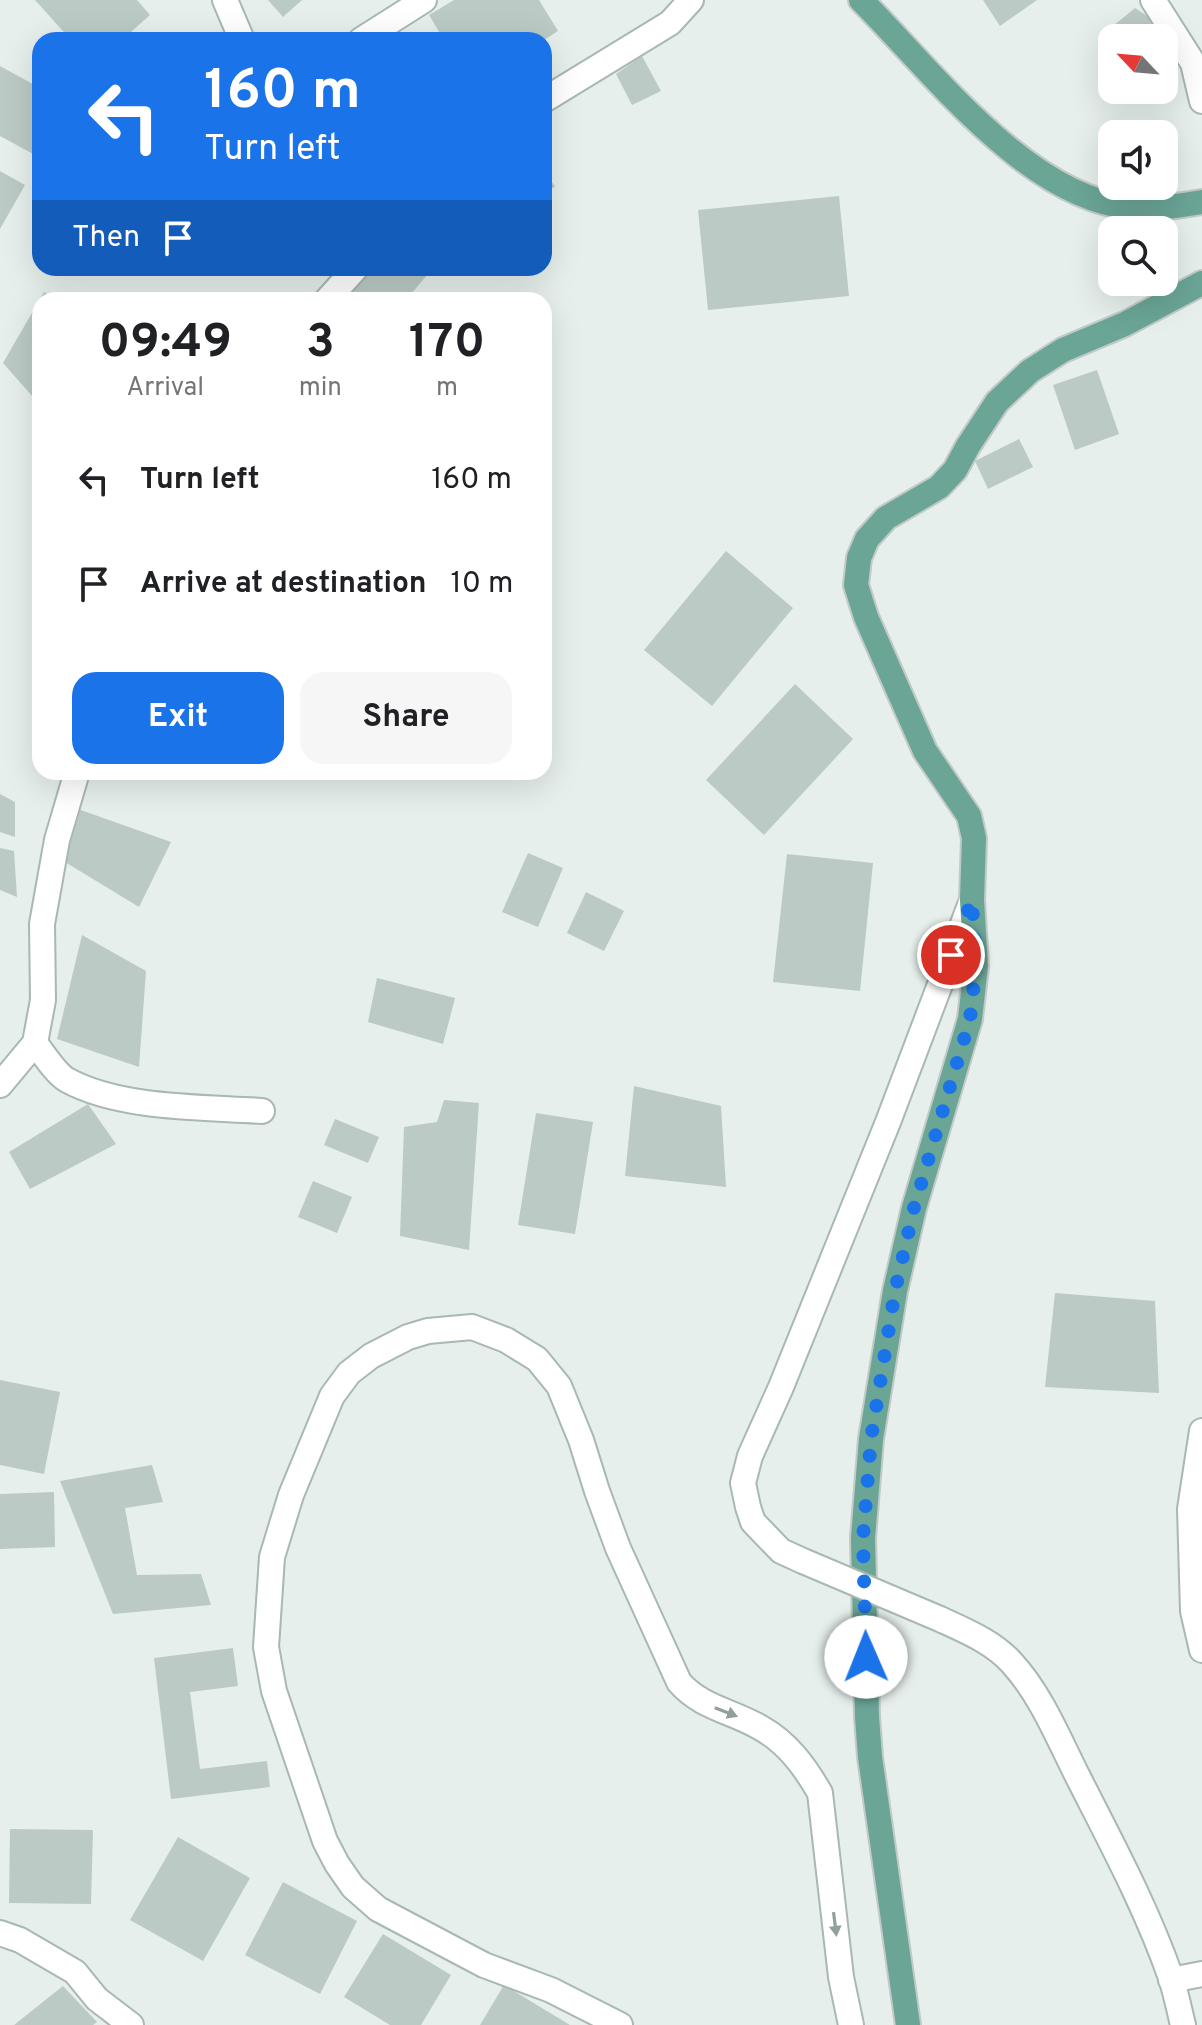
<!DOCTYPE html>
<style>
body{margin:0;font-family:Overpass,sans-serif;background:#f6f6f6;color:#202124;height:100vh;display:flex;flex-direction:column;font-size:30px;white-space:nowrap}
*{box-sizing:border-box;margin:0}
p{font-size:26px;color:#757577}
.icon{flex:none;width:44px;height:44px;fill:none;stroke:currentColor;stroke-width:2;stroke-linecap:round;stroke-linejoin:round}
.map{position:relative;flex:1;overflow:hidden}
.side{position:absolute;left:32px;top:292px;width:520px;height:488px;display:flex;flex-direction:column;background:#fff;border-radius:24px;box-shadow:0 8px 32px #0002}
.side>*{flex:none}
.guide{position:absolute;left:32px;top:32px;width:520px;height:244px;border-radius:24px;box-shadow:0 8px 32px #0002;background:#1a73e8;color:#fff;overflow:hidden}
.needle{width:52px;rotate:296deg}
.fabs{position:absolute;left:1098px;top:24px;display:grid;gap:16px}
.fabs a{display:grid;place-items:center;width:80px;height:80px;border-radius:16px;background:#fff;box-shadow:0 8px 32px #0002;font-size:40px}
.pin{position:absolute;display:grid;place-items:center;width:68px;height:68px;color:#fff;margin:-34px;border:4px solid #fff;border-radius:50%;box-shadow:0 2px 8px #0007}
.me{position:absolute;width:88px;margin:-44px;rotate:359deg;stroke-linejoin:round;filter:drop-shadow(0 0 6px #0008)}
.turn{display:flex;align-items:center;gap:28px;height:168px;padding:0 40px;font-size:36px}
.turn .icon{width:104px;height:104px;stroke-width:2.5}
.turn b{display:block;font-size:56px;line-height:68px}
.then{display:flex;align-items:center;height:76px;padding:0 40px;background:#0003;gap:16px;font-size:30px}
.eta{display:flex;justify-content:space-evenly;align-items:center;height:136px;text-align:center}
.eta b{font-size:48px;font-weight:700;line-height:56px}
.primary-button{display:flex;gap:16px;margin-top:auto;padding:16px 40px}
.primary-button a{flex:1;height:92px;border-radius:24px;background:#1a73e8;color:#fff;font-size:32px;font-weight:700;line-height:92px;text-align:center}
.primary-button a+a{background:#f6f6f6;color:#202124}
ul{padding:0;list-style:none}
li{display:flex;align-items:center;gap:24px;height:104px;padding:0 40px}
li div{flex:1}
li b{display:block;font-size:30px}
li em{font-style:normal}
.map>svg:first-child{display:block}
</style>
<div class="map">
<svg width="1202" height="2025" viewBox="0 0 1202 2025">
<rect width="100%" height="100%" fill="#e6efeb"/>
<!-- building -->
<path fill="#bbcac4" d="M35,0h102l13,15 -28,25h-51z
M268,0h34l-19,17z
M454,0h85l19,31 -14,9h-100l-15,-25z
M983,0h54l-37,26z
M1135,8l26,17 11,21 -8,11v-19h-51v-12z
M642,56l19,35 -29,14 -16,-31z
M0,66l40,22v57l-5,10 -35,-19z
M0,171l25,14 -25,44z
M544,173l11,13 -11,9z
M839,196l10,100 -141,14 -10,-100z
M370,268h63l-27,32h-42l-12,-10z
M44,292l15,8h-19v105l-37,-42z
M1097,370l22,64 -44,16 -22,-65z
M1019,439l14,28 -45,22 -13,-28z
M726,551l67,57 -81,98 -68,-56z
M795,684l58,55 -89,96 -58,-55z
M0,794l15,8v35l-15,-5z
M78,809l93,33 -32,65 -74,-45z
M0,848l14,3 3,46 -17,-7z
M528,853l35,15 -25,59 -36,-15z
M787,854l86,9 -13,128 -87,-9z
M586,892l38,19 -20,40 -37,-18z
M82,935l64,36 -7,96 -82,-28z
M377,978l78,20 -12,46 -75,-22z
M634,1086l87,20 5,81 -101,-11z
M444,1100l35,3 -10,147 -69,-14 4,-109 33,-5z
M88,1104l28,40 -86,45 -21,-37z
M536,1113l57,9 -18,112 -57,-9z
M335,1119l44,18 -11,26 -44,-18z
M313,1181l39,16 -15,36 -39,-16z
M1055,1293l100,8 4,92 -114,-6z
M0,1380l60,12 -16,82 -44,-9z
M152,1465l11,37 -38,6 12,67 64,-1 10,31 -98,9 -53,-133z
M54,1492l1,55 -55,2v-55z
M233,1648l5,38 -48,6 10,77 67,-8 3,26 -99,12 -17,-141z
M10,1829l83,1 -2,74 -82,-1z
M178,1837l72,41 -47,83 -73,-41z
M283,1882l74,39 -37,73 -75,-39z
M383,1934l68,41 -30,50h-31l-46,-28z
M504,1985l66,40h-90z
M63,1986l34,36 -4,3h-79z"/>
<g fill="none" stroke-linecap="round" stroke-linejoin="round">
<!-- minor casing -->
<g stroke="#a8b8b2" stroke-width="28">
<path id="minor" d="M225,0l17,40
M1153,0l40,63 9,38
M361,40l63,-40
M544,100l126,-77 21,-23
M327,300l29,-32
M77,772l-20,68 -15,84 1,76 -8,43c8,10 21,31 32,37 53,29 135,27 195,31
M0,1085l35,-42
M1202,1431l-12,78 3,102 9,39
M803,1561l-22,-10 -28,-29 -5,-15 -5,-24 7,-27 31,-69 107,-265 84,-222
M940,1619c26,12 53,23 72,44 30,33 47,77 67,116 33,65 68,130 92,199 5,15 8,31 12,47
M0,1933l20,7 55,32 22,27 34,26
M1171,1980l31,-6
M620,2025l-69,-35 -67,-25 -106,-56 -25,-22 -16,-23 -12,-23 -51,-150 -8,-44 6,-90 19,-62 41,-99 17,-23 22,-17 37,-19 20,-6 44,-4 34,13 31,19 22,27 22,54 16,51 21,57 61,134c22,26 54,29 82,46 27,15 44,39 59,65l21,184 10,48"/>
</g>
<!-- major casing -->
<g stroke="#c2cac8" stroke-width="28">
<path id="major" d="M861,0c69,69 165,197 268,207 25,3 48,-1 73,-5
M908,2025l-38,-268 -3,-40 -4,-179 8,-99 24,-148 19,-83 56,-189 6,-53 -4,-66 2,-62 -5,-22 -44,-65 -59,-134 -10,-32 3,-27 8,-19 19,-21 53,-31 16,-17 13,-24 29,-44 33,-31 33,-21 62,-26 77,-41"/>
</g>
<!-- minor -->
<use href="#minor" stroke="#fff" stroke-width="24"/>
<!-- major -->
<use href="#major" stroke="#6aa596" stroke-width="24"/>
<!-- minor-bridge casing -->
<g stroke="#a8b8b2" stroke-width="28" stroke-linecap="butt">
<path id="minor-bridge" d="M803,1561l137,58"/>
</g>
<!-- minor-bridge -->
<use href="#minor-bridge" stroke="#fff" stroke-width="24"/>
</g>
<!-- one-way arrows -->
<defs><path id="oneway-solid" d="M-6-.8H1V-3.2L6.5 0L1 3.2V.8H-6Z" transform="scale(2)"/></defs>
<g fill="#92a09c">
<use href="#oneway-solid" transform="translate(726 1712) rotate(21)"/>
<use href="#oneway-solid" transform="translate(835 1924) rotate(83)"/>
</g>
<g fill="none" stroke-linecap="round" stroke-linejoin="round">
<!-- route -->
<path stroke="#1a73e8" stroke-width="14" stroke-dasharray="0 25.2" d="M866,1657l-3,-119 8,-99 24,-148 19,-83 56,-189 6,-53 -4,-66 -21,55"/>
</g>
</svg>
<div class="fabs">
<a><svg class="needle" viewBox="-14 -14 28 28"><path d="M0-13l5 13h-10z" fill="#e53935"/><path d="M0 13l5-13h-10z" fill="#757577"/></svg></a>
<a><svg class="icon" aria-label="sound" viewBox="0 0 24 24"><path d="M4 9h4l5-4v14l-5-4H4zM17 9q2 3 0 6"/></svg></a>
<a><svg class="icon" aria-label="search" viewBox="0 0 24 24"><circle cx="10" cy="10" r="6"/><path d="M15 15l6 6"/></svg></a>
</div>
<div class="pin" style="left:951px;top:955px;background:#d93025"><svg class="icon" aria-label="arrive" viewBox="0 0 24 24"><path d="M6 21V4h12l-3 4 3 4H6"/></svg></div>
<svg class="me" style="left:866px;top:1657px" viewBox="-20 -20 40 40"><circle r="19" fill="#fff"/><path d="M0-13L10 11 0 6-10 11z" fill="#1a73e8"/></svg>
<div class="guide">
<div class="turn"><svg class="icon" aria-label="left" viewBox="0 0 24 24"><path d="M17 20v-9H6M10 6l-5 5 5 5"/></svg><div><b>160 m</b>Turn left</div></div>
<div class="then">Then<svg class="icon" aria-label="arrive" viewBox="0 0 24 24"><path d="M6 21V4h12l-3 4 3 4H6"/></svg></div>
</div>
<section class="side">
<div class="eta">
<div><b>09:49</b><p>Arrival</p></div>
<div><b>3</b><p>min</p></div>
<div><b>170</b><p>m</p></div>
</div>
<ul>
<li><svg class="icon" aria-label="left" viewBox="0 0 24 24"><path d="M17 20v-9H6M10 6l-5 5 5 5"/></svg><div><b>Turn left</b></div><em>160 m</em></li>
<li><svg class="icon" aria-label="arrive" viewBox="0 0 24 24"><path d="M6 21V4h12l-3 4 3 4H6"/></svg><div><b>Arrive at destination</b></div><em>10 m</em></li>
</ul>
<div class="primary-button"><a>Exit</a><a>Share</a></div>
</section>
</div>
